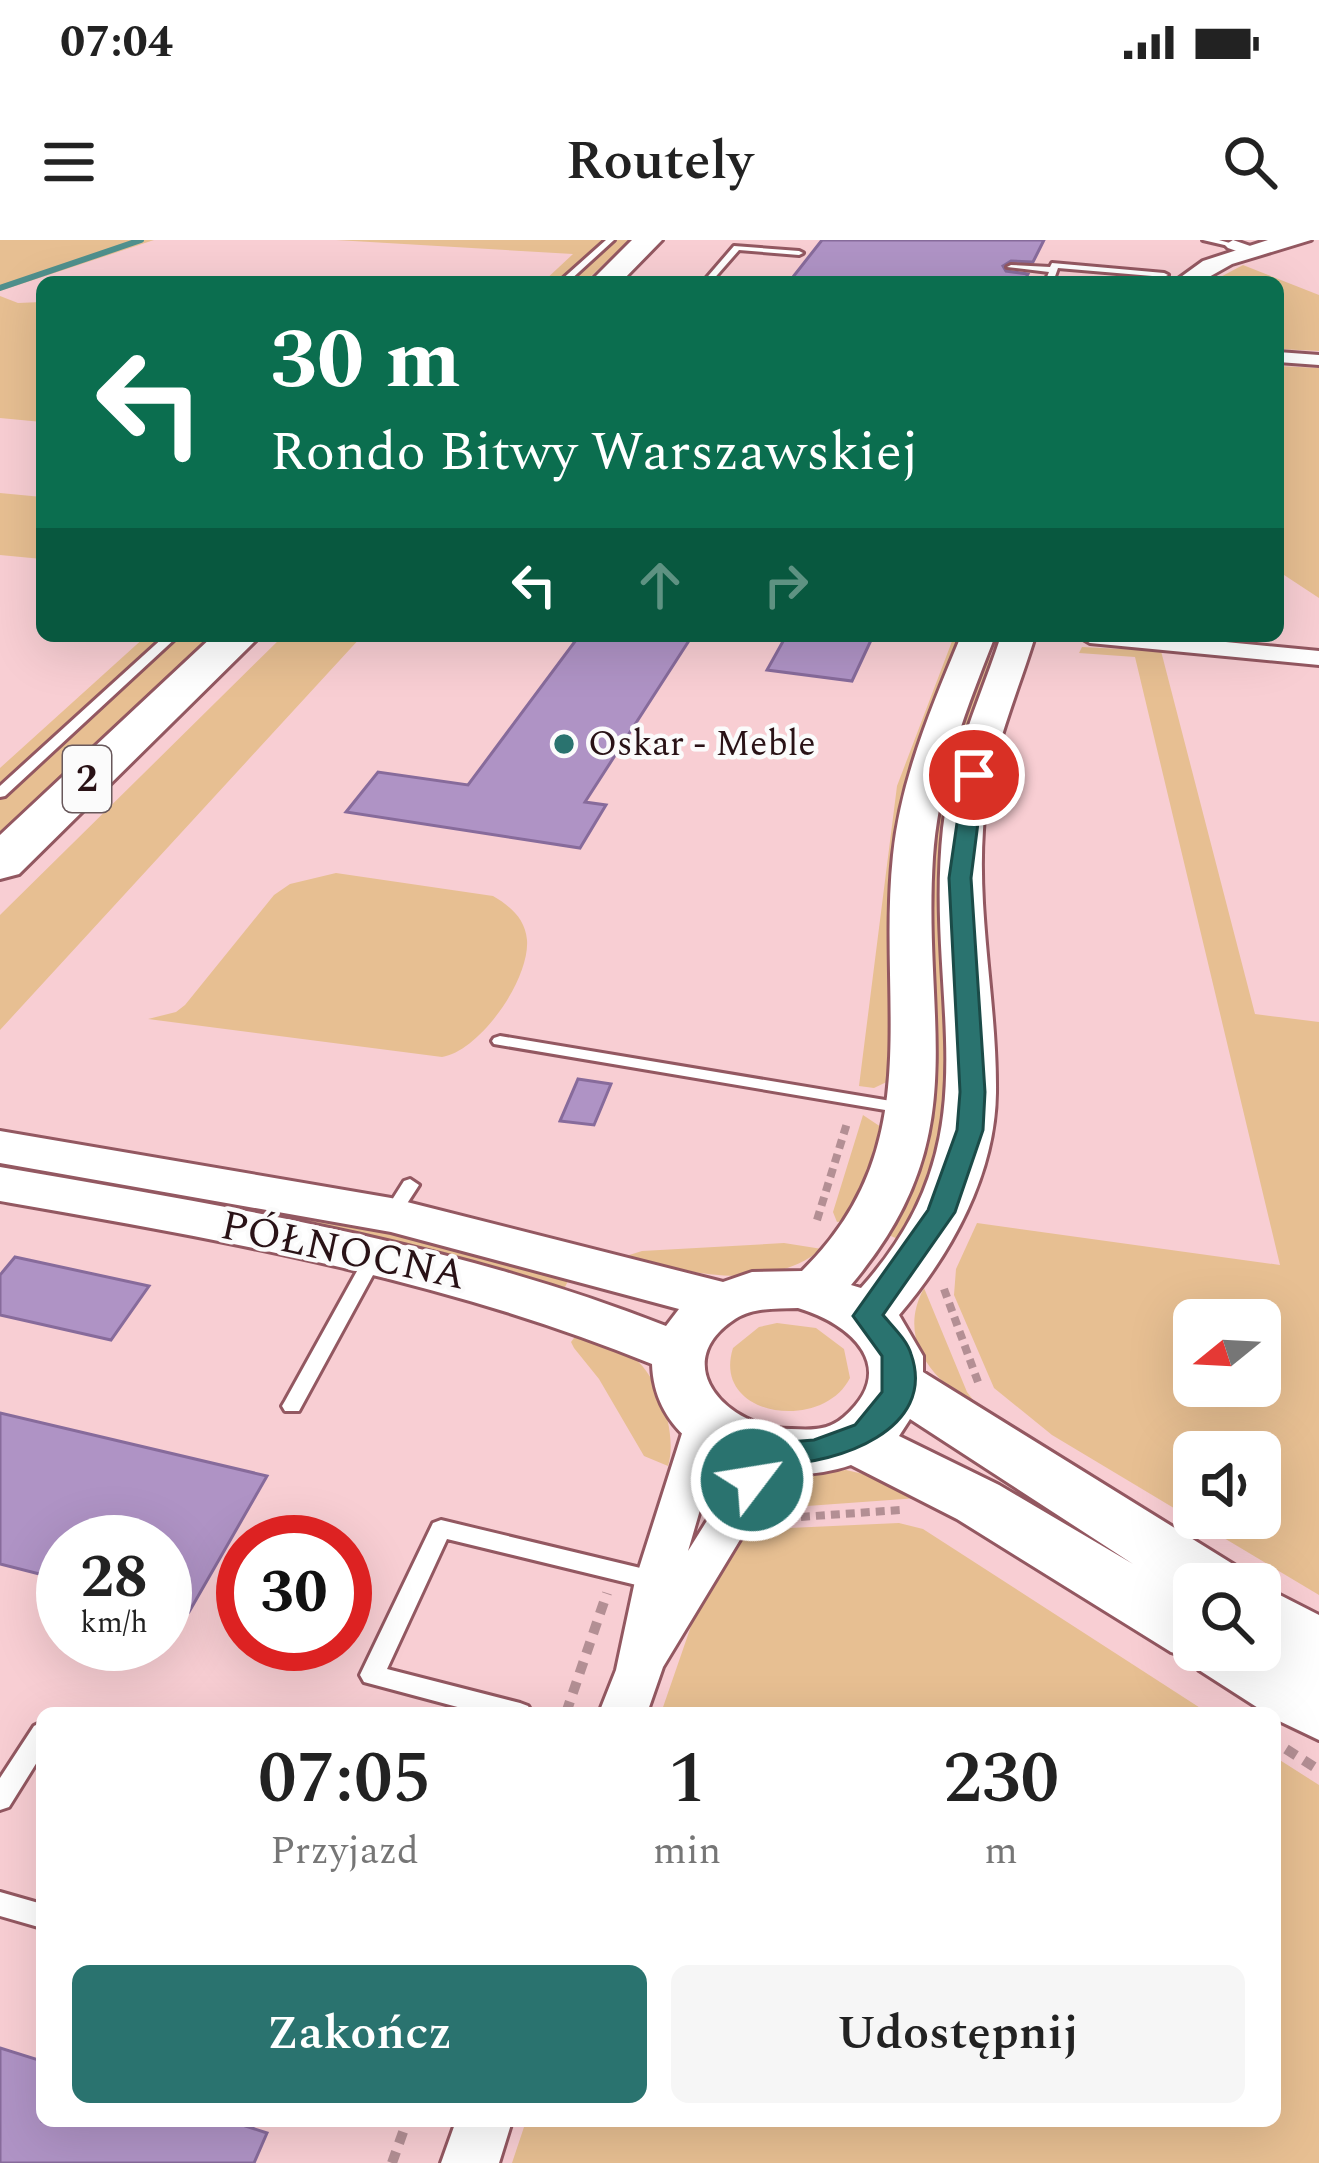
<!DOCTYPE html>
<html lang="pl">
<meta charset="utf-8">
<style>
body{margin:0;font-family:Spectral,serif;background:#f6f6f6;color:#222;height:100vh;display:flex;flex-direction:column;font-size:45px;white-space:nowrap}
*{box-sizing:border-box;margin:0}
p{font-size:39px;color:#767676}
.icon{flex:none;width:66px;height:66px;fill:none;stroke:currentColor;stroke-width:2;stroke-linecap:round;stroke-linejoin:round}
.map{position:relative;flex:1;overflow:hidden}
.details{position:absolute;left:36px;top:1467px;width:1245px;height:420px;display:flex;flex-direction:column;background:#fff;border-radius:18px;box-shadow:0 12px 48px #0002}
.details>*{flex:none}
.guide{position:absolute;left:36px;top:36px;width:1248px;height:366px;border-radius:18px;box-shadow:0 12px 48px #0002;background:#0b6e4f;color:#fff;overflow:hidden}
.needle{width:78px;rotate:252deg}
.controls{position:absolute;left:1173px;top:1059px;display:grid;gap:24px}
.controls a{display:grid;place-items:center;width:108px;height:108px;border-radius:18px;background:#fff;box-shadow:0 12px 48px #0002;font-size:60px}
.speed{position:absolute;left:36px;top:1275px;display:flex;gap:24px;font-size:60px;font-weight:700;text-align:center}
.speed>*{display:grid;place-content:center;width:156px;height:156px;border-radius:50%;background:#fff;box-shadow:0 12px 48px #0002;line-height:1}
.speed small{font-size:30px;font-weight:400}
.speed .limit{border:18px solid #d22;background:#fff;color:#111}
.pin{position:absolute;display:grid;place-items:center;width:102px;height:102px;color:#fff;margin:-51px;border:6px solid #fff;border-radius:50%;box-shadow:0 3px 12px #0007}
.me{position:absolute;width:132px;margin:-66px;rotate:59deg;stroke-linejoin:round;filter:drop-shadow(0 0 9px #0008)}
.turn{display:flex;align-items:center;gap:42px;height:252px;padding:0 36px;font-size:54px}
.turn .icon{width:156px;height:156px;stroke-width:2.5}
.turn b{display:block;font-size:84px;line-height:102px}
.lanes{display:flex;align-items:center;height:114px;padding:0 36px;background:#0003;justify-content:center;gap:60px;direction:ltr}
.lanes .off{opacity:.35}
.eta{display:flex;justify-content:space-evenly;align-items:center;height:204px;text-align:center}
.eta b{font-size:72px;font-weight:600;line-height:84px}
.primary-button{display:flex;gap:24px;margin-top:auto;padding:24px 36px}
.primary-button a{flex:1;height:138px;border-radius:18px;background:#2a736f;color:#fff;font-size:48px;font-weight:600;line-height:138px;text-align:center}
.primary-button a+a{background:#f6f6f6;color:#222}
.status{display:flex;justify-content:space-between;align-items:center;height:84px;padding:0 60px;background:#fff;direction:ltr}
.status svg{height:33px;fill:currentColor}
header{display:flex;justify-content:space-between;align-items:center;height:156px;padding:0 36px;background:#fff;font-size:54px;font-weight:600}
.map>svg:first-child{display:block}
</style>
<div class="status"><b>07:04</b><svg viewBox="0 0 49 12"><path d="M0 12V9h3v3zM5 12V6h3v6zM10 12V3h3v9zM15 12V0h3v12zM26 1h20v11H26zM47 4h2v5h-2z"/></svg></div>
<header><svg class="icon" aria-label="menu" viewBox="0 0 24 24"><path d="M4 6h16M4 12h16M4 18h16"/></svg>Routely<svg class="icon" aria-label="search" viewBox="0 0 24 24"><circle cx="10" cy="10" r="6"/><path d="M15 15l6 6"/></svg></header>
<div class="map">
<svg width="1319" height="1923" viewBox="0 0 1319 1923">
<rect width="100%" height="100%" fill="#f8ced3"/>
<!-- green -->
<path fill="#e7bf92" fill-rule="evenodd" d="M0,0h154l-154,51z
M336,0h293l-44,42h-42l30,-28z
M1243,25l76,30v56l-41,-2v-67h-67z
M0,56l18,7 24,-1v120l-42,-4z
M1278,126l41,2v230l-41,-27z
M0,253l42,4v62l-42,-4z
M146,396h64l-210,196v-64z
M283,396h79l-362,394v-115z
M954,396h9l-68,442 -21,10 -15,-2 38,-300z
M1082,407l79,4 94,363 64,8v573l-267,-160 -58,-47 -40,-93 2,-26 21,-46 303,42 -145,-608 -56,-4zM1194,1080h66v66h-66zM1194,1212h66v66h-66z
M984,415l13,2 -51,488 -46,95 -16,-7c89,-120 29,-257 47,-393 9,-64 33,-124 53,-185z
M336,633l157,23c17,10 32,22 34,44 3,39 -47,111 -85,117l-294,-38 28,-7 9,-7 89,-110 16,-11z
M863,875l21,14 3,9 -43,83 -7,1 -4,-10z
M254,966l189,36 127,35 -6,12 -125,-38 -187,-40z
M784,1003l38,6c-57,45 -133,24 -196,7l16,-5z
M924,1048l43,104 13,17c-44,-26 -85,-67 -56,-121z
M777,1083l39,5 28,21 6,29c-28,55 -139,39 -117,-30l26,-21z
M577,1094c17,7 37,12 53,21 29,19 48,79 38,111l-24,-10 -45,-77 -25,-31 -3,-6z
M846,1230l39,9 33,19 -111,8 -44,-10 30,-20z
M899,1283l24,6 285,184h-547l38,-110 44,-73z
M1275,1517l44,28v378h-807l14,-42h749z"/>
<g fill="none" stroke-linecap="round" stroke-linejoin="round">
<!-- stream -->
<path stroke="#50908d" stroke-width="6" d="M0,48l141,-48"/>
</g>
<!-- building -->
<path fill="#af93c5" stroke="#876b9b" stroke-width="3" d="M822,0h222l-11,22 -22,-1 -8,5 3,5 22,3 -4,8h-235z
M579,396h113l-107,166 21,3 -26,43 -234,-36 32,-40 90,13z
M786,396h87l-21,45 -85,-11z
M578,839l33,5 -17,41 -34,-4z
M15,1017l134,29 -38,54 -111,-25v-40z
M0,1173l267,63 -78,136 -24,-7v-63h-102v38l-63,-16z
M0,1808l42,13v60h188l37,12 -13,30h-254z"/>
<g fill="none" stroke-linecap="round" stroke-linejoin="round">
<!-- lane casing -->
<g stroke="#935861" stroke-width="6">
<path id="lane" d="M606,0h8l-46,42h-9z
M1203,0h16l18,5 -4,2z
M734,6l65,5 4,2 -4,2 -60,-5 -28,32h-8z
M1052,23l112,10 4,2 -4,2 -106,-9 -5,14h-8l4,-10 -42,-5 4,-2 39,2z
M165,396h13l-173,160 -5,1v-11z
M500,796l409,68 8,5 -8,5 -415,-70 -2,-3 2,-3z
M410,939l9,6 -22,34h-12l-3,-4 3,-4 19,-30z
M376,1007l9,6 -86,158h-14l-3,-5 3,-5 82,-148z
M441,1280l216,52 8,3 3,6 -3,6 -8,3 -210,-51 -60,130 133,34 8,3 4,7h-52l-116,-31 -4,-7 73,-152z
M42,1482v32l-33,53 -9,3v-32l34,-52z
M0,1652l42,12v24l-42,-12z"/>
</g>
<!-- street casing -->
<g stroke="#935861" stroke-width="6">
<path id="street" d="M1233,0l23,8 3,3 -8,5 -23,-8 -3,-3z
M1278,112l41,3v10l-41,-3z
M1078,396h86l155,15v14l-229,-22z
M705,1168l14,5 6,11 -37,127 69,-110 15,-5 15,5 6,11 -130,215 -16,46h-48l17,-43 19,-89 50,-157 6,-11z
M456,1881h56l-13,42h-58z"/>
</g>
<!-- secondary casing -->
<g stroke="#935861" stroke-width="6">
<path id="secondary" d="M1268,0h43l-79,24 -32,18h-26l29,-21z
M961,396h34c-28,71 -57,144 -62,221 -11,172 44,279 -82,428l10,3c137,-153 63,-282 82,-460 7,-65 38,-131 58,-192h34c-19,62 -49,129 -52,194 -6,88 14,175 13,263 -1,82 -45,161 -97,222l24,41v16l313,194 9,18h-51v66h66v-65l59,30v125l-44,-21v-6h-9l-67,-43 -5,-10 -23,-8 -214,-133 -106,-54c-77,27 -196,-5 -199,-101 -210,-86 -430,-124 -652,-163v-34c225,39 452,75 666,159l13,-17 -288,-77 -391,-69v-32l391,67 332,84 29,-10 50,-1c127,-124 75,-262 91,-416 8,-77 39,-149 68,-219zM798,1068c54,16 102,60 46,109 -16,14 -33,13 -53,12 -63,0 -125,-65 -56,-110 19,-12 42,-10 63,-11zM910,1179l223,145 -134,-79 -100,-49z"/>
</g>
<!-- highway casing -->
<g stroke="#935861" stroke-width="6">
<path id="highway" d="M632,0h30l-41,42h-31z
M213,396h47l-241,238 -19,5v-44z"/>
</g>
<!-- path-far1 -->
<path stroke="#b38f94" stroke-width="8" stroke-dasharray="9 6" stroke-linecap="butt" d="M817,980l31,-100
M944,1049l34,93
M771,1279l129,-9"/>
<!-- path -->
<path stroke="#b38f94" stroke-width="10" stroke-dasharray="12 9" stroke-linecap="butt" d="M566,1473l41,-120
M1286,1509l33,21
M392,1923l15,-42"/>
<!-- lane -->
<use href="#lane" fill="#fff" fill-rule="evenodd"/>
<!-- street -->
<use href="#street" fill="#fff" fill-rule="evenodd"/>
<!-- secondary -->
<use href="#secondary" fill="#fff" fill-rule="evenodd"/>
<!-- highway -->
<use href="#highway" fill="#fff" fill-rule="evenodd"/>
</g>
<!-- route -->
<path fill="#2a736f" stroke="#1b4b48" stroke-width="3" d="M974,529l10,6 -13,103 14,214 -2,38 -28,82 -72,103c10,12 24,25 28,39 27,76 -75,110 -131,110 -11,17 -17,33 -40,25l-4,-9 25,-36 53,-4 41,-15 27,-33v-36l-29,-40 75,-106 29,-80 3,-38 -11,-214 15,-103z"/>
<!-- markers -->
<circle fill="#2a736f" stroke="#fbfbfb" stroke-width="4.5" cx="564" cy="504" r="12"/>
<g text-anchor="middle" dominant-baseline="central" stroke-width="9" stroke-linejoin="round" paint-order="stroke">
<!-- far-poi labels -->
<g font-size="36" fill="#291216" stroke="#fbfbfb" text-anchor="start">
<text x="588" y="504">Oskar - Meble</text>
</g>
<!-- shield labels -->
<rect fill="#fbfbfb" stroke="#68585b" stroke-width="3" x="63" y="506" width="48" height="66" rx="9"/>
<g font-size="39" font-weight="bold" fill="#291216">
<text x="87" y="539">2</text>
</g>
<!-- street labels -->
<g font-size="42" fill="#291216" stroke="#fbfbfb">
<text transform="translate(343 1011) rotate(12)">PÓŁNOCNA</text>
</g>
</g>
</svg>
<div class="controls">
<a><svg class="needle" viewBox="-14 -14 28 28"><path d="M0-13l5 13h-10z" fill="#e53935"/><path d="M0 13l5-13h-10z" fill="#767676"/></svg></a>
<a><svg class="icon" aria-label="sound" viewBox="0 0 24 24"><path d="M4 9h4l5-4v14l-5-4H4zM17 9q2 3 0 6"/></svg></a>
<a><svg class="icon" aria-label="search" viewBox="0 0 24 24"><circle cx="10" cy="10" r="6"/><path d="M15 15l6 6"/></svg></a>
</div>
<div class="speed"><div>28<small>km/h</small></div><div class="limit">30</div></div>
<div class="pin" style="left:974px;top:535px;background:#d93025"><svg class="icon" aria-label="arrive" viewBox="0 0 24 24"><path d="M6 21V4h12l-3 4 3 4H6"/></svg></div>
<svg class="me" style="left:752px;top:1240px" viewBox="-20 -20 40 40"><circle r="17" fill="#2a736f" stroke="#fff" stroke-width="3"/><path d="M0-11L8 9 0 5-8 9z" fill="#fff"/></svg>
<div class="guide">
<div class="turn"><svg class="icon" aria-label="left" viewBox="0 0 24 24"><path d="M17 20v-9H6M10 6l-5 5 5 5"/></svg><div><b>30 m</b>Rondo Bitwy Warszawskiej</div></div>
<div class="lanes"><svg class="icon" aria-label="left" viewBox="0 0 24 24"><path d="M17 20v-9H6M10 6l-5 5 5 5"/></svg><svg class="icon off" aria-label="ahead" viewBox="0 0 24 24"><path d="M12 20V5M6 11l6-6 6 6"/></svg><svg class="icon off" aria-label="right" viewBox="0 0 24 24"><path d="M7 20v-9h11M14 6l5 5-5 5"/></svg></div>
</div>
<section class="details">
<div class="eta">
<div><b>07:05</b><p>Przyjazd</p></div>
<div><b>1</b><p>min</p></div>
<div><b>230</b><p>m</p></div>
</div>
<div class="primary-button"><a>Zakończ</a><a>Udostępnij</a></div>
</section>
</div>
